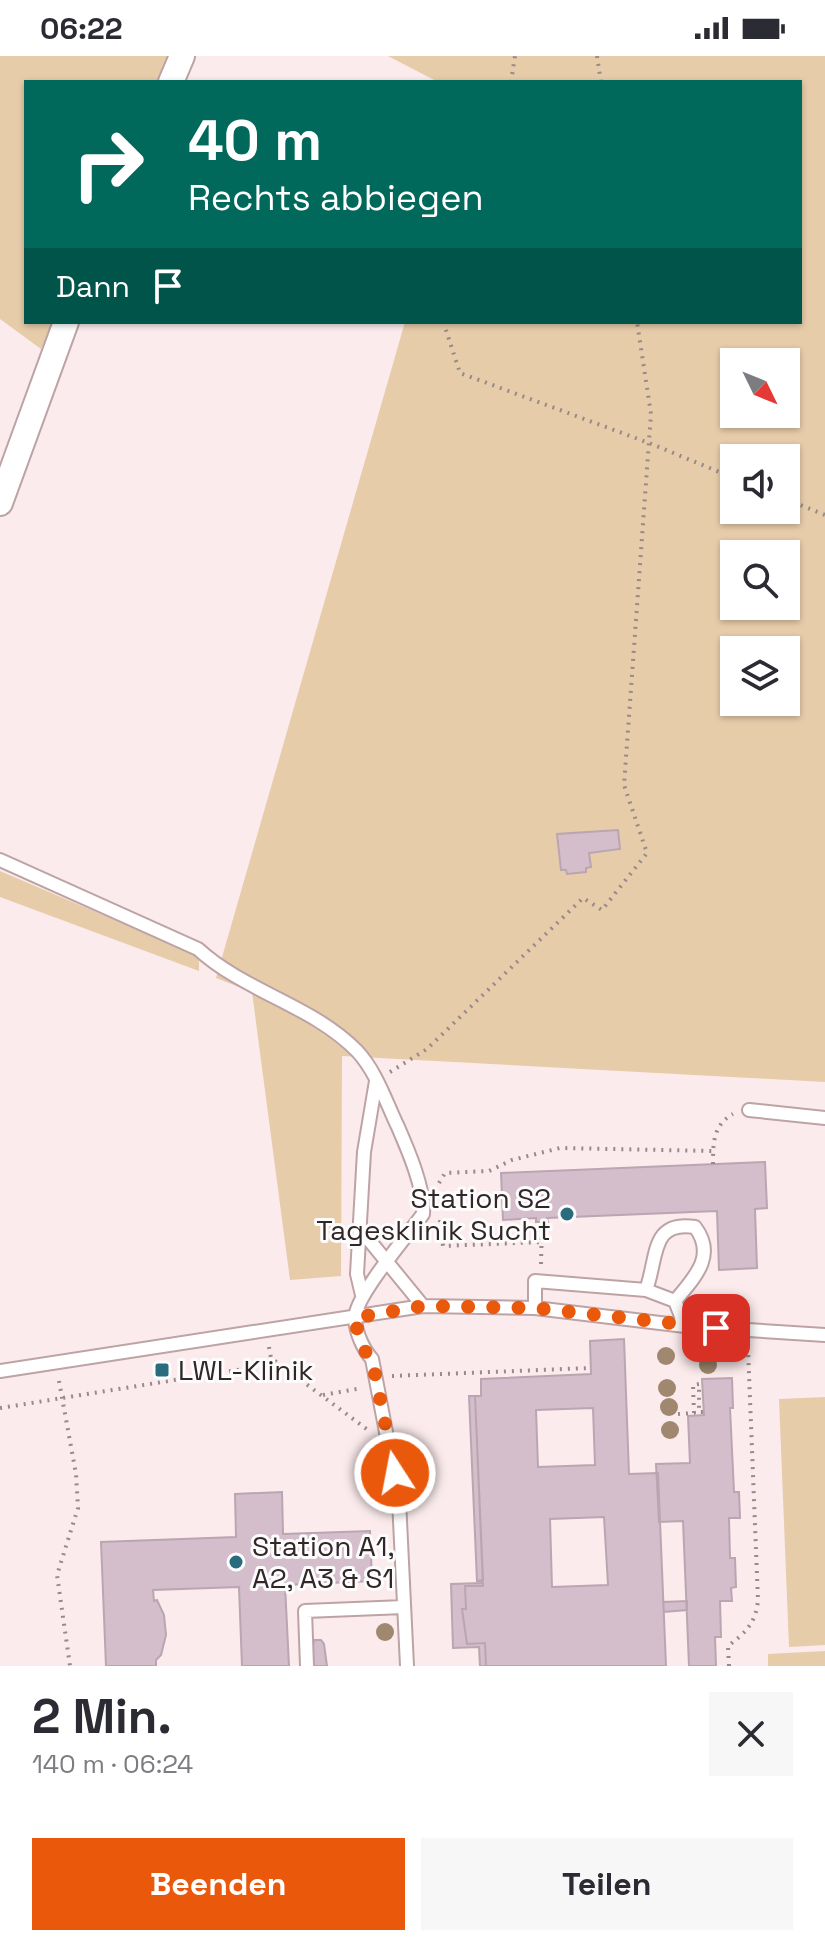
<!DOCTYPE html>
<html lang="de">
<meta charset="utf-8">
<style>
body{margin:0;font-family:"Space Grotesk",sans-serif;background:#f7f7f7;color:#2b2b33;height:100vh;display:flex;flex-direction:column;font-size:30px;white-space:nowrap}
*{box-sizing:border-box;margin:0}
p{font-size:26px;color:#7c7c81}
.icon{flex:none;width:44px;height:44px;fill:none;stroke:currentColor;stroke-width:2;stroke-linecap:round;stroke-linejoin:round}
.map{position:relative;height:1610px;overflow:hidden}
.sheet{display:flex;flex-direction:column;background:#fff;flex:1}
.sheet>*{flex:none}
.top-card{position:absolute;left:24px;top:24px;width:778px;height:244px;border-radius:0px;box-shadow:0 2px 6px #0004;background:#00695c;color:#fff;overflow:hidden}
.needle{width:52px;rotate:133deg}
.fabs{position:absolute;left:720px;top:292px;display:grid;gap:16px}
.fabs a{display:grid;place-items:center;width:80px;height:80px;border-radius:0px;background:#fff;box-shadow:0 2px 6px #0004;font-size:40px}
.pin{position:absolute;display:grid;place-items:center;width:68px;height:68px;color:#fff;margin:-34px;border-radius:16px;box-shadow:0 4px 12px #0006}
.me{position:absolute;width:88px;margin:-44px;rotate:349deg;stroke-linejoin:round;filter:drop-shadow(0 0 6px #0008)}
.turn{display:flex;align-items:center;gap:28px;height:168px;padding:0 32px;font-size:36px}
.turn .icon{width:104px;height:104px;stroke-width:2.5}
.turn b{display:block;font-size:56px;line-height:68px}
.then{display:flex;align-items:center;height:76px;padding:0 32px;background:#0003;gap:16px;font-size:30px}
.round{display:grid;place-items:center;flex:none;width:84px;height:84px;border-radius:0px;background:#f7f7f7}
.summary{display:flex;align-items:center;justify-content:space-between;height:136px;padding:0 32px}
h1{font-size:48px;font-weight:700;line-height:60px}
.action{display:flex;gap:16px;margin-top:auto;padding:16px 32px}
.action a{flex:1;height:92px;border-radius:0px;background:#ea580c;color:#fff;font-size:32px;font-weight:700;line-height:92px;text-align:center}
.action a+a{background:#f7f7f7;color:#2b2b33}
.status{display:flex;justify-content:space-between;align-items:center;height:56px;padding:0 40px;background:#fff;direction:ltr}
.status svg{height:22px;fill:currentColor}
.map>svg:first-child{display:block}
</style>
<div class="status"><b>06:22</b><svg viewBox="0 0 49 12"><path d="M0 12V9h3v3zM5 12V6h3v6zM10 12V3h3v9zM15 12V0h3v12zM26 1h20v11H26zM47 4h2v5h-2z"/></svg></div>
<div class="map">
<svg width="825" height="1610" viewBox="0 0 825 1610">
<rect width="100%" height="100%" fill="#fbebec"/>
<!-- green -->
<path fill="#e7ccaa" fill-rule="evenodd" d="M0,0h169l-12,26h-131v240h28l-13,27 -41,-30z
M388,0h437v1026l-483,-26 -1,220 -51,4 -38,-288 -36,-14 189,-656h395v-240h-362zM734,306h52v52h-52zM734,402h52v52h-52zM734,498h52v52h-52zM734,594h52v52h-52z
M0,815l199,85v15l-199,-74z
M825,1341v248l-36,2 -10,-248z
M825,1595v15h-57v-12z"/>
<!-- building -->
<path fill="#d4becb" stroke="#baa5b1" stroke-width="2" fill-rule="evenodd" d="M618,774l2,19 -31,4 2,14 -5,1v4l-19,2 -1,-4h-5l-4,-36z
M765,1106l2,46 -12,1 2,59 -38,2 -2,-59 -170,7 1,4h-12v-4l-33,2 -2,-47z
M624,1283l5,135 29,-1 8,193h-180l-1,-23 -18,1 -5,-35h4l-1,-23h18l-8,-190h6v-17l110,-5 -1,-33zM593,1352l2,57 -57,2 -2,-57zM604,1461l4,68 -56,2 -2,-68z
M732,1322l1,30h-3l4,84h5l1,26h-11l1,40h5l1,29 -5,1 1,13h-12l1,36h-6l1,29h-27l-6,-145 -24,1 -3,-58 34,-1 -2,-47 16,-1 -2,-36z
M469,1340h6l8,184 -6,1z
M282,1436l1,42 87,-3 2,50 -87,4 4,81h-47l-3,-79 -86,3 1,11 3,-1 7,15 2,20 -5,20 -5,5v6h-50l-5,-124 135,-5 -1,-43z
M483,1527v3h-18l1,23h-4l5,35 18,-1 1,23h-6l-1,-19 -26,1 -2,-64z
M687,1545v9l-23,2 -1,-10z
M314,1584h7l3,4 3,22h-17z"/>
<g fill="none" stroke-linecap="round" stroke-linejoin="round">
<!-- lane casing -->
<g stroke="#bda3a5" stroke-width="16">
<path id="lane" d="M0,804l198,89c47,43 114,56 159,102 19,20 29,51 41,76 10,23 27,62 25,87 -15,21 -69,83 -68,105 1,14 8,30 17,40l27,141 8,166
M749,1054l76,8
M360,1173l63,77
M646,1234c12,-32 4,-70 49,-63 22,29 -1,51 -20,74
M362,1239l-5,-21 7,-122 12,-71
M535,1252v-27l111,9 29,11 10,25
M0,1315l423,-65 112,2 150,18 140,9
M307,1610l-2,-55 99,-4"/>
</g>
<!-- street casing -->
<g stroke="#bda3a5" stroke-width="28">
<path id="street" d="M171,26l11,-26
M0,447l66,-181"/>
</g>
<!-- path -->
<path stroke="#978a8b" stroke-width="4" stroke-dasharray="2 6" stroke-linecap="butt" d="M597,0l4,26
M511,26l4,-26
M446,266l-1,5 15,46 189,70 85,35
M786,443l39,16
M390,1016l37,-23 156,-151 19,12 45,-57 -23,-68 27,-371 -14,-92
M713,1108c0,-21 0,-39 20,-50
M439,1127l6,-10 44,-2 23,-11 48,-12 153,3
M440,1164l3,26 99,-4
M541,1208l1,-38
M269,1291l2,11 97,72
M392,1320l197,-8
M59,1325l17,93 2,34 -21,67 13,91
M323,1339l39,-7
M0,1352l262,-42 9,-8
M678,1358l16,-1 -1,-28 6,-1v28h5
M729,1610l-1,-20c18,-14 27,-22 30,-45l-10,-252"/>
<!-- lane -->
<use href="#lane" stroke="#fff" stroke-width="12"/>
<!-- street -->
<use href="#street" stroke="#fff" stroke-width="24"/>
</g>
<!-- trees -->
<g fill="#9f886f">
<circle cx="698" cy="1293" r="9"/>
<circle cx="725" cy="1297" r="9"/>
<circle cx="666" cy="1300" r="9"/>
<circle cx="708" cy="1309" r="9"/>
<circle cx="667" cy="1332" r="9"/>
<circle cx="669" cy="1351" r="9"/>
<circle cx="670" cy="1374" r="9"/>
<circle cx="385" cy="1576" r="9"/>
</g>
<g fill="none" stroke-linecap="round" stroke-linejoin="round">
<!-- route -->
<path stroke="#ea580c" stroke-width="14" stroke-dasharray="0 25.2" d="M395,1417l-23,-114 -9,-10 -9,-31 69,-12 112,2 181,20"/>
</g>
<!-- markers -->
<g fill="#2a6c7e" stroke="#fcfcfc" stroke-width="3">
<circle cx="567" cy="1158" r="8"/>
<rect x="154" y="1306" width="16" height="16" rx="4"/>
<circle cx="236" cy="1506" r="8"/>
</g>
<g text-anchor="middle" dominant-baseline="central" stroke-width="6" stroke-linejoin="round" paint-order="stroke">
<!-- poi labels -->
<g font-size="28" fill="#312728" stroke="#fcfcfc" text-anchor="start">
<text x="551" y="1142" text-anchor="end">Station S2<tspan x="551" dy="32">Tagesklinik Sucht</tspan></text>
<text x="178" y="1314">LWL-Klinik</text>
<text x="252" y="1490">Station A1,<tspan x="252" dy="32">A2, A3 &amp; S1</tspan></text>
</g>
</g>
</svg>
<div class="fabs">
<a><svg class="needle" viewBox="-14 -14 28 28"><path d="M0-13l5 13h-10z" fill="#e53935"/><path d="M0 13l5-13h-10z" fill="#7c7c81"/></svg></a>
<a><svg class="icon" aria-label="sound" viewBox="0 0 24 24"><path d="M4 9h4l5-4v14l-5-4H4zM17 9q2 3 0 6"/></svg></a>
<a><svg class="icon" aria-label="search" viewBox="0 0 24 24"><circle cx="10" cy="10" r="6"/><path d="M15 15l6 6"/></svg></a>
<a><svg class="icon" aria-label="layers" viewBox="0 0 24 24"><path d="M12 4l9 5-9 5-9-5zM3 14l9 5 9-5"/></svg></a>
</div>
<div class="pin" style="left:716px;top:1272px;background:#d93025"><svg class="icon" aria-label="arrive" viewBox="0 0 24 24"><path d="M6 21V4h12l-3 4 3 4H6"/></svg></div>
<svg class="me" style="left:395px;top:1417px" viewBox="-20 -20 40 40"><circle r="17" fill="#ea580c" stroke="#fff" stroke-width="3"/><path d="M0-11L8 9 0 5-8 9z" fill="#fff"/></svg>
<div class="top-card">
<div class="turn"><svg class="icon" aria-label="right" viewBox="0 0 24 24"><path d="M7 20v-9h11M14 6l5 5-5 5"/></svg><div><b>40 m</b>Rechts abbiegen</div></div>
<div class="then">Dann<svg class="icon" aria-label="arrive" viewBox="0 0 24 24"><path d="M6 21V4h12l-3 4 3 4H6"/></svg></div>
</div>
</div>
<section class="sheet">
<div class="summary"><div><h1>2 Min.</h1><p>140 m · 06:24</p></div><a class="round"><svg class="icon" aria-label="close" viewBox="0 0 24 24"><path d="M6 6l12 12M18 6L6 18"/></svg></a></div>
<div class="action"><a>Beenden</a><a>Teilen</a></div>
</section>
